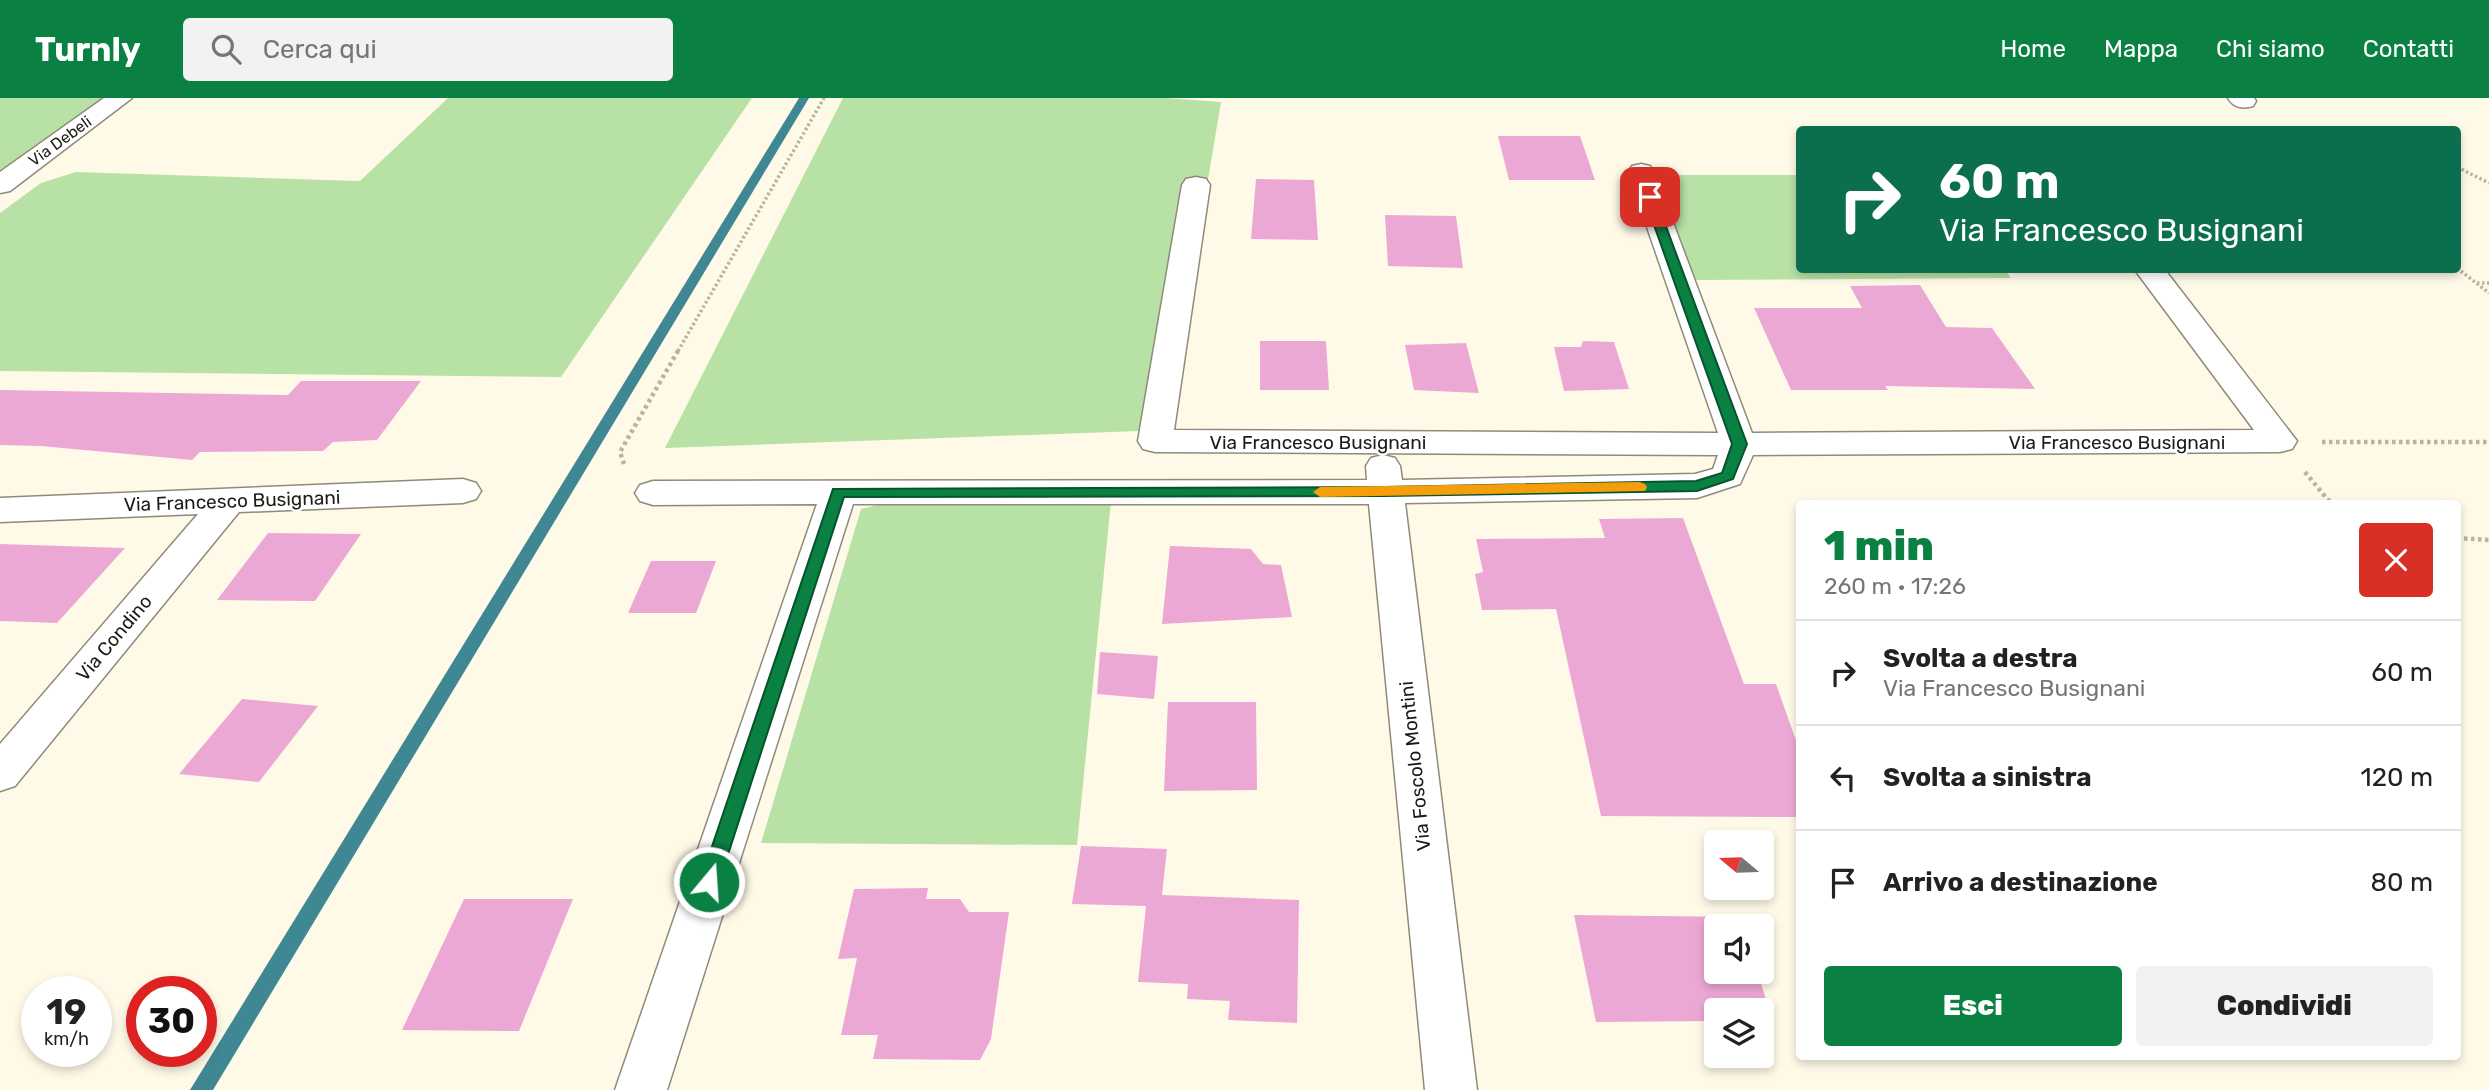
<!DOCTYPE html>
<html lang="it">
<meta charset="utf-8">
<style>
body{margin:0;font-family:Rubik,sans-serif;background:#f2f2f2;color:#222;height:100vh;display:flex;flex-direction:column;font-size:26px;white-space:nowrap}
*{box-sizing:border-box;margin:0}
p{font-size:23px;color:#767676}
.icon{flex:none;width:38px;height:38px;fill:none;stroke:currentColor;stroke-width:2;stroke-linecap:round;stroke-linejoin:round}
.map{position:relative;flex:1;overflow:hidden}
.sheet{position:absolute;left:1796px;top:402px;width:665px;height:560px;display:flex;flex-direction:column;background:#fff;border-radius:7px;box-shadow:0 4px 10px #0003}
.sheet>*{flex:none}
.top-card{position:absolute;left:1796px;top:28px;width:665px;height:147px;border-radius:7px;box-shadow:0 4px 10px #0003;background:#0b6e4f;color:#fff;overflow:hidden}
.needle{width:46px;rotate:289deg}
.fabs{position:absolute;left:1704px;top:732px;display:grid;gap:14px}
.fabs a{display:grid;place-items:center;width:70px;height:70px;border-radius:7px;background:#fff;box-shadow:0 4px 10px #0003;font-size:35px}
.speed{position:absolute;left:21px;top:878px;display:flex;gap:14px;font-size:35px;font-weight:700;text-align:center}
.speed>*{display:grid;place-content:center;width:91px;height:91px;border-radius:50%;background:#fff;box-shadow:0 4px 10px #0003;line-height:1}
.speed small{font-size:18px;font-weight:400}
.speed .limit{border:10px solid #d22;background:#fff;color:#111}
.pin{position:absolute;display:grid;place-items:center;width:60px;height:60px;color:#fff;margin:-30px;border-radius:14px;box-shadow:0 4px 10px #0006}
.me{position:absolute;width:77px;margin:-38px;rotate:18deg;stroke-linejoin:round;filter:drop-shadow(0 0 5px #0008)}
.turn{display:flex;align-items:center;gap:24px;height:147px;padding:0 28px;font-size:32px}
.turn .icon{width:91px;height:91px;stroke-width:2.5}
.turn b{display:block;font-size:49px;line-height:60px}
.round{display:grid;place-items:center;flex:none;width:74px;height:74px;border-radius:7px;background:#f2f2f2}
.headline{display:flex;align-items:center;justify-content:space-between;height:119px;padding:0 28px}
h1{font-size:42px;font-weight:800;line-height:52px;color:#0b8043}
.button{display:flex;gap:14px;margin-top:auto;padding:14px 28px}
.button a{flex:1;height:80px;border-radius:7px;background:#0b8043;color:#fff;font-size:28px;font-weight:800;line-height:80px;text-align:center}
.button a+a{background:#f2f2f2;color:#222}
ul{padding:0;list-style:none}
li{display:flex;align-items:center;gap:21px;height:105px;padding:0 28px;border-top:2px solid #e0e0e0}
li div{flex:1}
li b{display:block;font-size:26px}
li em{font-style:normal}
header{display:flex;align-items:center;gap:42px;box-sizing:border-box;height:98px;padding:0 35px;background:#0b8043;color:#fff}
header strong{font-size:33px}
nav{display:flex;gap:38px;margin-inline-start:auto;font-size:24px}
.search{width:490px;height:63px;background:#f2f2f2;display:flex;align-items:center;gap:18px;box-sizing:border-box;padding:0 24px;border-radius:7px;color:#767676;font-size:26px}
.map>svg:first-child{display:block}
</style>
<header>
<strong>Turnly</strong>
<div class="search"><svg class="icon" aria-label="search" viewBox="0 0 24 24"><circle cx="10" cy="10" r="6"/><path d="M15 15l6 6"/></svg>Cerca qui</div>
<nav><a>Home</a><a>Mappa</a><a>Chi siamo</a><a>Contatti</a></nav>
</header>
<div class="map">
<svg width="2489" height="992" viewBox="0 0 2489 992">
<rect width="100%" height="100%" fill="#fffae8"/>
<!-- green -->
<path fill="#b8e1a5" d="M0,0h112l-112,79z
M448,0h304l-191,279 -561,-6v-158l41,-30 35,-11 284,9z
M843,0h323l55,4 -55,328 -501,18z
M1649,77h150v95h206l6,8 -316,2z
M1111,403l-34,344 -316,-2 100,-334 29,-7z"/>
<g fill="none" stroke-linecap="round" stroke-linejoin="round">
<!-- stream -->
<path fill="#3f8792" fill-rule="evenodd" d="M799,0h10l-596,992h-23z"/>
</g>
<!-- building -->
<path fill="#eca8d5" d="M1498,38h82l15,44h-86z
M1256,81l58,1 4,60 -67,-1z
M1385,117l71,1 7,52 -75,-2z
M1920,187l26,42 46,1 43,61 -150,-3 3,4h-97l-37,-82h108l-12,-22z
M1260,243h66l3,49h-69z
M1583,243l31,1 15,47 -65,2 -10,-44h27z
M1466,245l13,50 -65,-3 -9,-45z
M301,283h120l-44,59 -44,2 -10,9 -123,1 -8,8 -151,-14 -41,-1v-55l288,5z
M1683,420l61,166h32l23,65v68l-198,-1 -45,-207 -74,1 -7,-36 8,-2 -7,-33 129,-1 -6,-19z
M268,435l93,1 -46,67 -98,-1z
M0,446l125,4 -68,75 -57,-2z
M1170,448l81,3 12,15 18,1 11,52 -130,7z
M651,463h65l-20,52h-68z
M1100,554l58,4 -4,43 -57,-5z
M242,601l76,7 -59,76 -80,-8z
M1168,604h88l1,88 -93,1z
M1081,748l86,3 -5,46 137,5 -2,123 -69,-3 2,-19 -43,-2 1,-15 -50,-2 8,-76 -74,-2z
M928,790l-2,11h34l9,13h40l-18,127 -11,21 -107,-1 5,-24h-37l16,-77 -19,1 16,-70z
M464,801h109l-54,132 -117,-1z
M1574,817l167,2 2,9h-26v45h40l16,50h-11v-11h-45v11l-121,1z"/>
<g fill="none" stroke-linecap="round" stroke-linejoin="round">
<!-- minor casing -->
<g stroke="#8f8a7a" stroke-width="3">
<path id="minor" d="M104,0h28l-122,93 -10,2v-21z
M2228,0h26l2,3 -3,5c-11,3 -19,2 -25,-8z
M1641,66l9,2 4,6 98,261 502,-3 -119,-160h30l132,171 -5,8 -12,3 -527,3 -13,29 -43,14 -292,5 72,587h-52l-56,-586h-516l-186,586h-52l202,-586 -164,1 -13,-4 -5,-8 5,-8 13,-4 714,-1 -1,-14 5,-8 12,-3 12,3 5,8 2,14 293,-6 18,-5 5,-14 -563,-3 -12,-3 -5,-8 44,-256 4,-6 10,-2 10,2 4,6 -36,245 544,3 -90,-261 4,-6z
M463,381l13,4 5,8 -5,8 -13,4 -224,9 -224,274 -15,5v-47l198,-230 -198,8v-24z"/>
</g>
<!-- path-far1 -->
<path stroke="#b7b3a5" stroke-width="3.5" stroke-dasharray="2.5 2.5" stroke-linecap="butt" d="M2457,69l32,16
M2457,170l32,25
M2477,185h12
M678,253l146,-253"/>
<!-- path -->
<path stroke="#b7b3a5" stroke-width="4.5" stroke-dasharray="3.5 3.5" stroke-linecap="butt" d="M2322,344h167
M624,366l-4,-12 59,-103
M2305,374l23,28 8,4
M2457,440l32,2"/>
<!-- minor -->
<use href="#minor" fill="#fff" fill-rule="evenodd"/>
</g>
<!-- route -->
<path fill="#0b8043" stroke="#07532c" stroke-width="2" d="M1650,95l5,4 92,247 -14,35 -36,12 -313,5 -540,1 -125,385 -3,6 -7,2 -6,-2 -3,-6 133,-393 551,-2 312,-6 26,-8 10,-29 -88,-247z"/>
<!-- slow -->
<path fill="#f59e0b" d="M1640,384l5,2 2,3 -2,4 -325,6 -7,-5 7,-5z"/>
<g text-anchor="middle" dominant-baseline="central" stroke-width="5" stroke-linejoin="round" paint-order="stroke">
<!-- far-street labels -->
<g font-size="16" fill="#1d1b15" stroke="#fff">
<text transform="translate(60 43) rotate(-36)">Via Debeli</text>
</g>
<!-- street labels -->
<g font-size="19" fill="#1d1b15" stroke="#fff">
<text x="1318" y="344">Via Francesco Busignani</text>
<text x="2117" y="344">Via Francesco Busignani</text>
<text transform="translate(232 403) rotate(-2)">Via Francesco Busignani</text>
<text transform="translate(114 540) rotate(-50)">Via Condino</text>
<text transform="translate(1415 668) rotate(-96)">Via Foscolo Montini</text>
</g>
</g>
</svg>
<div class="fabs">
<a><svg class="needle" viewBox="-14 -14 28 28"><path d="M0-13l5 13h-10z" fill="#e53935"/><path d="M0 13l5-13h-10z" fill="#767676"/></svg></a>
<a><svg class="icon" aria-label="sound" viewBox="0 0 24 24"><path d="M4 9h4l5-4v14l-5-4H4zM17 9q2 3 0 6"/></svg></a>
<a><svg class="icon" aria-label="layers" viewBox="0 0 24 24"><path d="M12 4l9 5-9 5-9-5zM3 14l9 5 9-5"/></svg></a>
</div>
<div class="speed"><div>19<small>km/h</small></div><div class="limit">30</div></div>
<div class="pin" style="left:1650px;top:99px;background:#d93025"><svg class="icon" aria-label="arrive" viewBox="0 0 24 24"><path d="M6 21V4h12l-3 4 3 4H6"/></svg></div>
<svg class="me" style="left:709px;top:784px" viewBox="-20 -20 40 40"><circle r="17" fill="#0b8043" stroke="#fff" stroke-width="3"/><path d="M0-11L8 9 0 5-8 9z" fill="#fff"/></svg>
<div class="top-card">
<div class="turn"><svg class="icon" aria-label="right" viewBox="0 0 24 24"><path d="M7 20v-9h11M14 6l5 5-5 5"/></svg><div><b>60 m</b>Via Francesco Busignani</div></div>
</div>
<section class="sheet">
<div class="headline"><div><h1>1 min</h1><p>260 m · 17:26</p></div><a class="round" style="background:#d93025;color:#fff"><svg class="icon" aria-label="close" viewBox="0 0 24 24"><path d="M6 6l12 12M18 6L6 18"/></svg></a></div>
<ul>
<li><svg class="icon" aria-label="right" viewBox="0 0 24 24"><path d="M7 20v-9h11M14 6l5 5-5 5"/></svg><div><b>Svolta a destra</b><p>Via Francesco Busignani</p></div><em>60 m</em></li>
<li><svg class="icon" aria-label="left" viewBox="0 0 24 24"><path d="M17 20v-9H6M10 6l-5 5 5 5"/></svg><div><b>Svolta a sinistra</b></div><em>120 m</em></li>
<li><svg class="icon" aria-label="arrive" viewBox="0 0 24 24"><path d="M6 21V4h12l-3 4 3 4H6"/></svg><div><b>Arrivo a destinazione</b></div><em>80 m</em></li>
</ul>
<div class="button"><a>Esci</a><a>Condividi</a></div>
</section>
</div>
